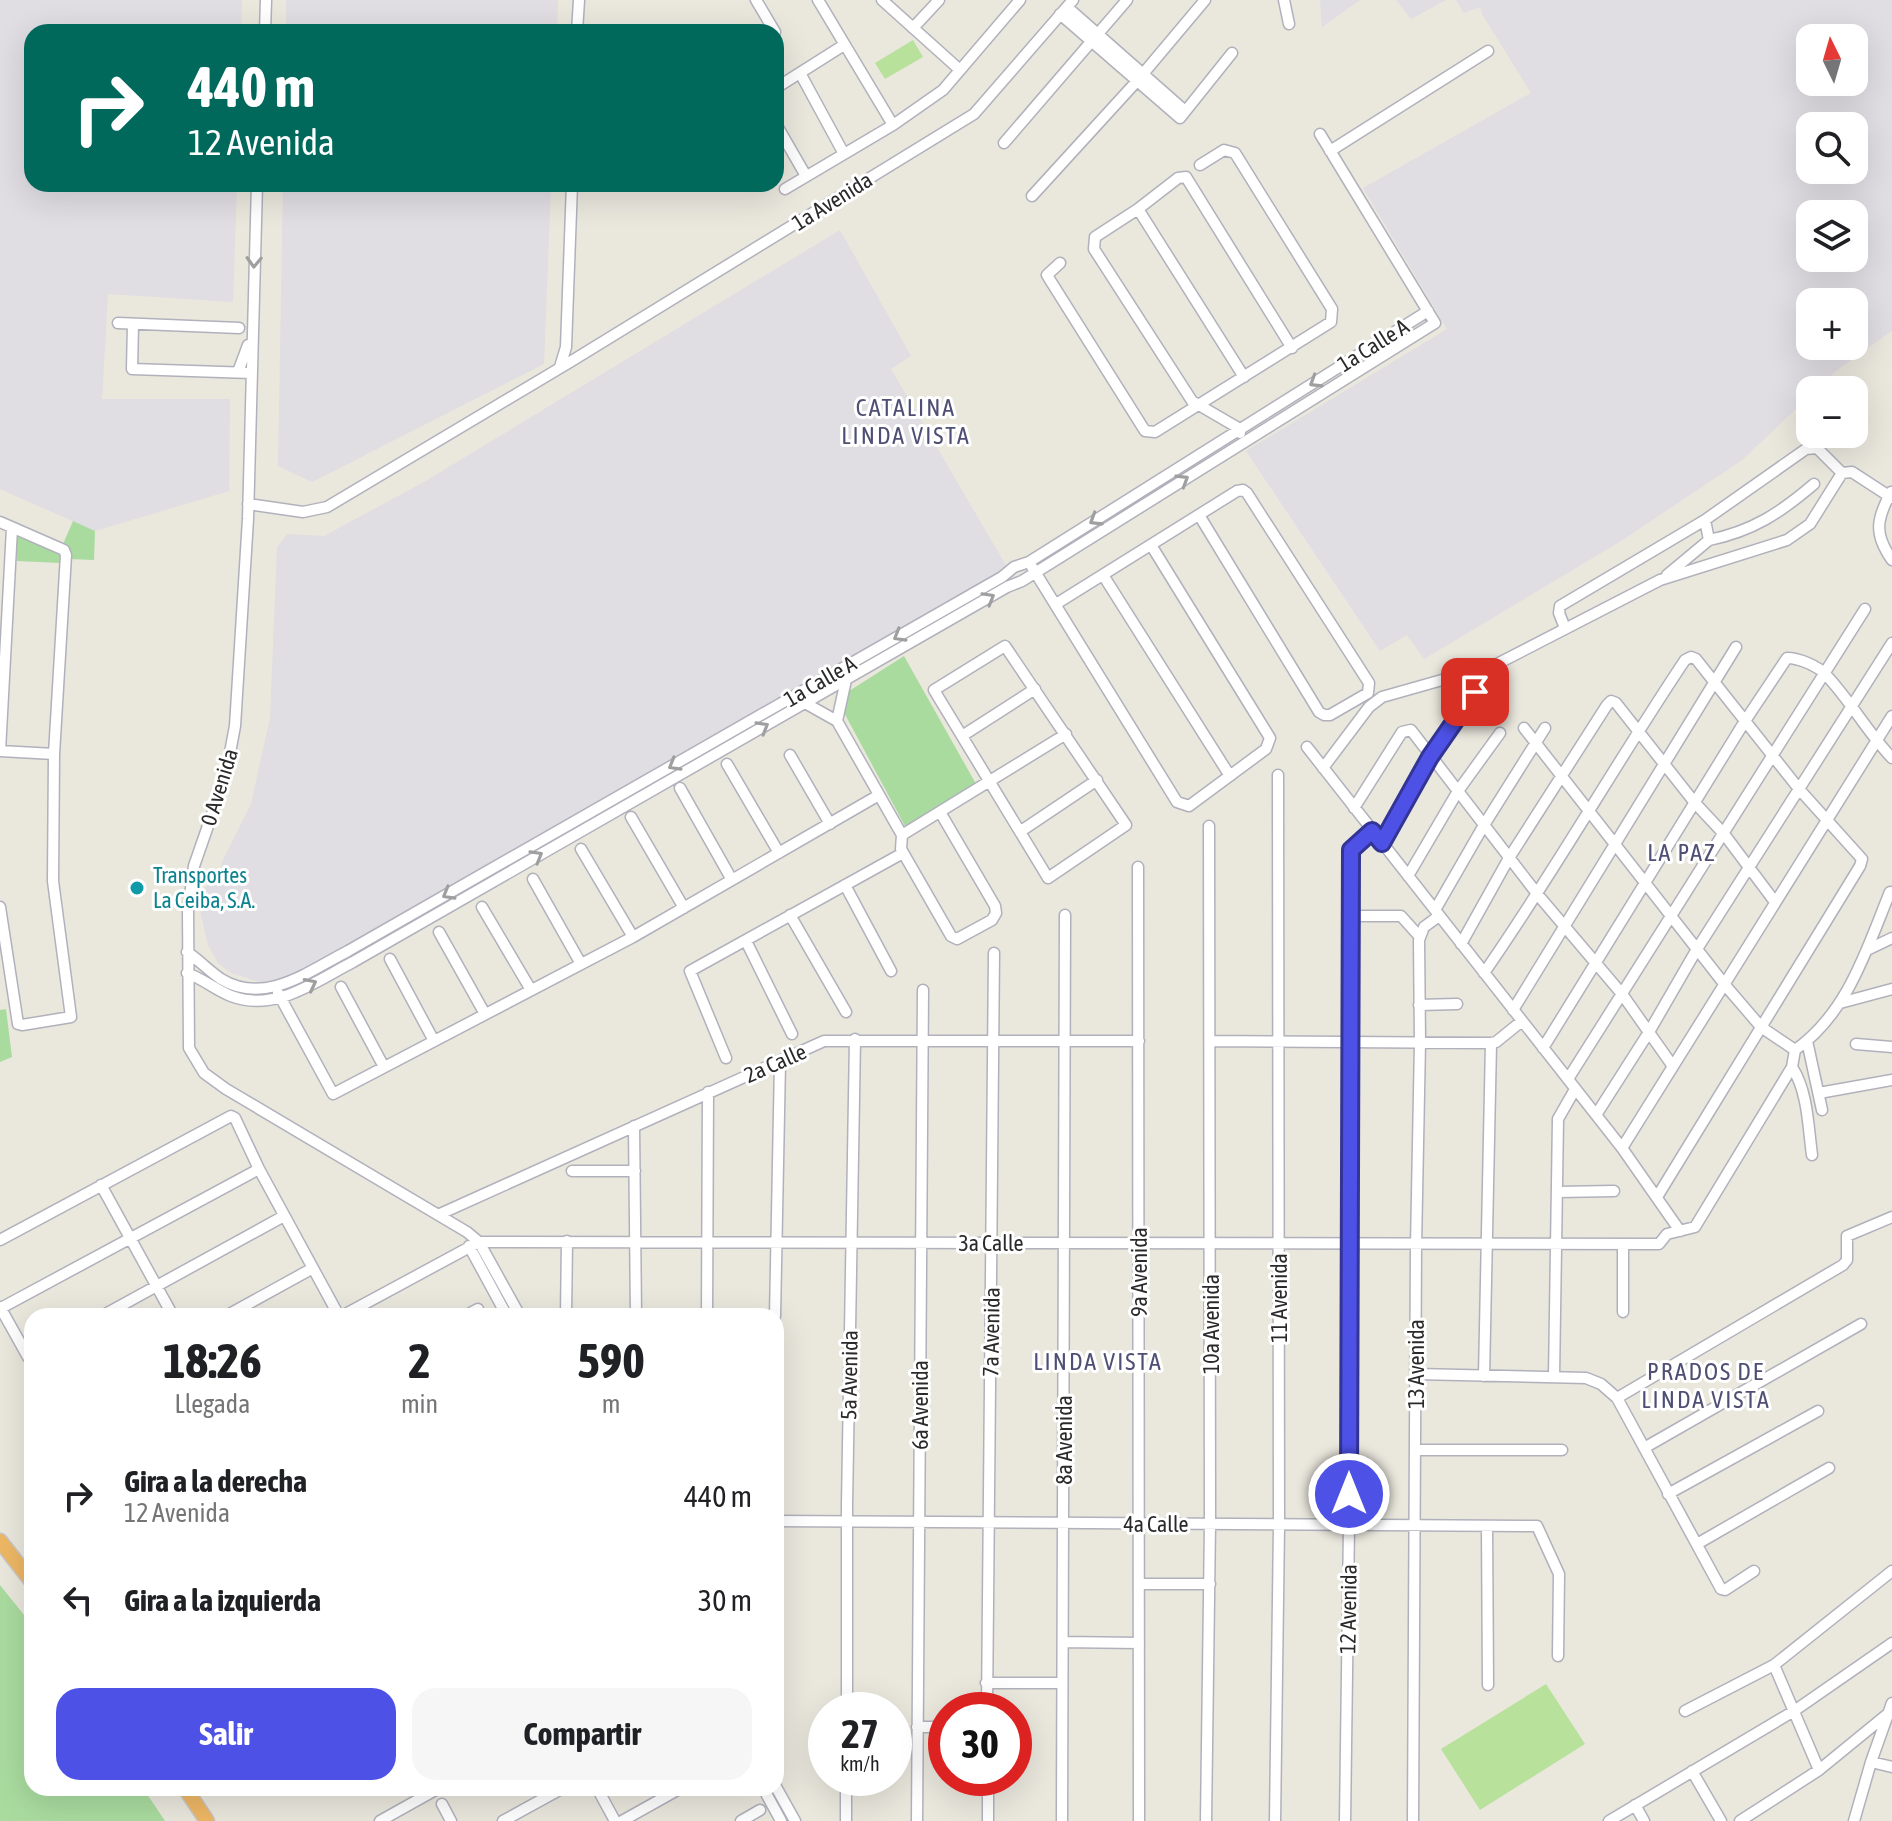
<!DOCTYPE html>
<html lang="es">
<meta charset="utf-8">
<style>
body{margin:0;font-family:"Asap Condensed",sans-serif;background:#f6f6f6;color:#202124;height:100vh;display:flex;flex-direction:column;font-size:30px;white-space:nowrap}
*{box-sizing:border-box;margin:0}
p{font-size:26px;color:#757577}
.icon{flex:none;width:44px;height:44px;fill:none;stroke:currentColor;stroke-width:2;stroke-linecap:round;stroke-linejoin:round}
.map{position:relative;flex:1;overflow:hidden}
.panel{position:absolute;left:24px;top:1308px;width:760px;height:488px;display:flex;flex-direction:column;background:#fff;border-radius:24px;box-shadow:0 8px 32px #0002}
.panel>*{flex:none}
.hud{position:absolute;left:24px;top:24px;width:760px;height:168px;border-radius:24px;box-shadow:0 8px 32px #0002;background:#00695c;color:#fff;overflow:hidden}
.needle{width:52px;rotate:355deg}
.controls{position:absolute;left:1796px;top:24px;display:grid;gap:16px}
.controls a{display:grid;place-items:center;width:72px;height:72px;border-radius:16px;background:#fff;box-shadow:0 8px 32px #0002;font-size:40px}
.speed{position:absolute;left:808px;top:1692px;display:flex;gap:16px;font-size:40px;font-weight:700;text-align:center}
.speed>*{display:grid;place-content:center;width:104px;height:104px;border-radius:50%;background:#fff;box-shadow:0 8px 32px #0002;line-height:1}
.speed small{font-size:20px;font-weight:400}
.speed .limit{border:12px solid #d22;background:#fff;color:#111}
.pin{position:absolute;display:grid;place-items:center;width:68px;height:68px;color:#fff;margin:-34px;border-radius:16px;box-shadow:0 4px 12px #0006}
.me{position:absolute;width:88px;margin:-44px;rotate:0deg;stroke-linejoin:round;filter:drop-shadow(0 0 6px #0008)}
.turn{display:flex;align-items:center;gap:28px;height:168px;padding:0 32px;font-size:36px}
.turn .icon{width:104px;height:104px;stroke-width:2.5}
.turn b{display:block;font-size:56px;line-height:68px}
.eta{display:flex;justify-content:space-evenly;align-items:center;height:136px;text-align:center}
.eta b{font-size:48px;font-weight:700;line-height:56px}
.action{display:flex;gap:16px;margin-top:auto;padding:16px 32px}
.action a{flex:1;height:92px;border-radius:24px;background:#4e51e6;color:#fff;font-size:32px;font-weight:700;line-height:92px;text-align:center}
.action a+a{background:#f6f6f6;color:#202124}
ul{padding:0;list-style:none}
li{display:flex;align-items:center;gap:24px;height:104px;padding:0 32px}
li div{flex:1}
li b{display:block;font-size:30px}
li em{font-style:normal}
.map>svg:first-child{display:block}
</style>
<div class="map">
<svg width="1892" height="1821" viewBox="0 0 1892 1821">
<rect width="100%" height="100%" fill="#eae7dd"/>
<!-- industrial -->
<path fill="#e0dde3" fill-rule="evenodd" d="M0,0h242l-1,32h-209v152h205l-4,118 -125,-8 -6,105h128l-1,92 -134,40 -95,-42z
M286,0h272l-1,32h-271z
M1320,0h40l-38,27z
M1396,0h50l-35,19z
M1456,0h436v331l-55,39 -21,20h-6v6l-68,64 -121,81 -197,118 -17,-24 -27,16 -134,-200 201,-122 -84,-141 168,-95 -49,-79 -2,-7 -16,6zM1854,38v44h-44v-44zM1810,126h44v44h-44zM1810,214h44v44h-44zM1854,302v44h-44v-44z
M283,184h268l-7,180 -232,118 -34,-16z
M840,230l71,126 -20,13 120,205 -735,429 -13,-20 -32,-10 -13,-10 -10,-18 -7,-30 -1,-25 21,-12v-14l30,-60 19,-86 7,-171 10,-13 37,2 100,-54z"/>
<!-- green -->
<path fill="#a9db9f" d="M73,521l22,10 -1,29 -25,-1 -2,-11 -4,-4z
M17,535l43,18 1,10 -44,-2z
M904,656l72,128 -70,44 -65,-121 5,-14z
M6,1009l6,48 -12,5v-52z
M0,1585l32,40v163h111l22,33h-165z"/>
<!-- pitch -->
<path fill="#b8e19c" d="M913,40l10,17 -38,22 -10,-16z
M1546,1684l39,60 -105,66 -39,-61z"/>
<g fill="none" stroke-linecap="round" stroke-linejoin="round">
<!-- minor casing -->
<g stroke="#b1b1bc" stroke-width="13">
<path id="minor" d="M756,0l19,32
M818,0l75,125
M882,0l78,70
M1284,0l5,24
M1067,7l118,104
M1060,14l120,104 52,-65
M913,28l26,-28
M265,32l1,-32
M577,32l2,-32
M800,73l44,81
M776,88l68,-43
M776,124l30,52
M1004,143l123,-143
M1330,151l158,-100
M257,184l-9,335 -13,207 -9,48 -32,92 -6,44 1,138 15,25 22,16 241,143 12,10 41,74
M785,189l108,-64 50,-35 77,-90
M1032,196l105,-115 68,-81
M1138,209l106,168
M1060,263l-13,12 3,5 95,151 10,1 176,-110 1,-13 -97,-156 -11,-3 -24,15
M118,323l121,5
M133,324l-1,45 119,4
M560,367l6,-20 6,-163
M238,372l10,-27
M1240,433v-4l-48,-28 -98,-152 1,-12 43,-28 40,-31 8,-1 106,171
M1891,492c-15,28 -17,42 1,68
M248,504l55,8 24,-5 243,-145 404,-248 99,-114
M0,522l64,28 2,5 -12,199 -1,127 18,136 -49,8 -4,-1 -18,-117
M1709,540c44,-9 71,-27 105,-56
M1032,567l145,235 12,4 77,-57 4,-11 -119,-193
M1103,575l127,201
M1667,575l42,-35 -4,-20 101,-71 11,-1 25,25
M1056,604l181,-113 6,-1 4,3 122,190 -1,10 -38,22h-6l-5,-3 -120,-197
M1565,628l-6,-15 1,-7 145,-86
M1005,646l121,179 -78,53 -114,-188z
M805,703l32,18 65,114 -1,14 50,87 6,3 35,-19 4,-7 -1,-7 -55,-94
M837,721l9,-41
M1524,728l201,257 36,42 34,23
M962,736l73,-47
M1307,747l315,401 58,83
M0,751l12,-223
M0,751l54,3
M790,755l40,69
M727,764l52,89
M1323,768l46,-61 13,-10 113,-32 165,-85 127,-40 23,-16 32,-51 10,-1 40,26
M680,788l52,92
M1354,808l48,-76 9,-2 127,165 84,99 50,71
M631,817l53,91
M1021,831l76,-51
M902,835l164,-101
M1382,843l48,-86 45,-65
M581,849l52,88
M1138,867l1,954
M1408,876l50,-85 42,-58
M533,879l48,85
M845,885l46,86
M482,907l49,83
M1435,910l49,-85 61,-97
M790,915l56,97
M1351,916h50l18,20
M439,932l46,82
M746,941l46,93
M1461,944l48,-86 98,-153 4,-4 5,2 79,100 29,31 51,68
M1867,950l25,-12
M187,952c12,8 22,19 34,27 44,27 88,-8 127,-28l654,-374 12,-10 15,-5 399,-251
M390,959l44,82
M187,973c16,6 29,17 44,23 44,17 85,-15 122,-34l654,-375 15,-6 413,-258 -115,-189
M1484,973c71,-102 132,-210 201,-313l6,-3 5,2 103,130 63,70 -2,7 -203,331
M341,987l43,80
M278,993l55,101 300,-157 246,-142
M1840,1003l52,-14
M1419,1005l38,-1
M1513,1010l223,-363
M1211,1041l280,2 5,-1 26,-21
M1807,1041l15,69
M1856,1044l36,3
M1543,1048l202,-327 42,-63c12,0 31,8 39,17 24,25 41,57 66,83
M726,1058l-36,-87 213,-118
M1792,1067c16,25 16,59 20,88
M1568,1079l297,-470
M1819,1093l73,-13
M1596,1115l53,-83 48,-83 195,-306
M634,1126l2,190
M1622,1148l270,-432
M572,1171h63
M101,1185l72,131
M1557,1192l57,-1
M440,1214l384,-173h315
M0,1240l231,-124 4,2 24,51 80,147
M469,1246l38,70
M0,1307l28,50 4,-2
M1,1308l258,-139
M1623,1312v-68
M102,1316l182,-100
M226,1316l87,-48
M342,1316l137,-74 1180,2 8,-10 28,-7 97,-160 3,-17c53,-37 72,-102 95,-158
M465,1316l13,-7
M566,1316l1,-75
M707,1316l1,-224
M775,1316l5,-254
M1416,1374l170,4 15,6 16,14 104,191 4,1 29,-19
M1484,1376l7,-333
M1554,1377l4,-258 16,-28
M1617,1398l226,-133 4,-5v-24l45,-19
M1644,1448l217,-124
M1415,1450h147
M1668,1494l150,-83
M776,1521l761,5 22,48 -1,82
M1487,1526l1,159
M1697,1544l132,-76
M1139,1584h71
M1063,1642l76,1
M1774,1665l45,105
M986,1683h76
M847,1710v-205l8,-466
M987,1710l7,-757
M1685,1711l89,-46 118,-94
M917,1727h29
M1871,1762l21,5
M1692,1771l29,50
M988,1778v43
M776,1787l19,34
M597,1788l18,33
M763,1788l18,33
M442,1804l9,17
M1635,1805l9,16
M380,1821l59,-33
M503,1821l60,-33
M622,1821l59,-33
M741,1821l19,-11
M846,1821v-43
M917,1821l6,-831
M1062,1821l3,-906
M1206,1821l4,-297 -1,-698
M1275,1821l4,-296 -1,-750
M1345,1821l4,-296 2,-675 21,-19
M1413,1821l3,-575 4,-204 -1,-102 5,-13 15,-11
M1609,1821l185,-110 98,-68
M1740,1821l79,-51 71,-58
M1854,1821l17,-59 21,-59"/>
</g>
<!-- highway casing -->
<g stroke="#c8c8c8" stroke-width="17">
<path id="highway" d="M0,1541l32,41
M185,1788l22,33"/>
</g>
<!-- minor -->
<use href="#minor" stroke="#fff" stroke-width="10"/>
<!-- highway -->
<use href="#highway" stroke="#edb765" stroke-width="14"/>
</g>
<!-- one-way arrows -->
<defs><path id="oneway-chevron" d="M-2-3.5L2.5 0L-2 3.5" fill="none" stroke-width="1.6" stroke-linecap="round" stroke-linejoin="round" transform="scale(2)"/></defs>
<g stroke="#9f9f9f">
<use href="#oneway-chevron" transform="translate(254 262) rotate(92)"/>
<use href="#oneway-chevron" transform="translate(1315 382) rotate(148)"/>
<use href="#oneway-chevron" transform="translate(1183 480) rotate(-32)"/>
<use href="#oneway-chevron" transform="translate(1095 520) rotate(148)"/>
<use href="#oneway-chevron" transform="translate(989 598) rotate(-30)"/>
<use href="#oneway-chevron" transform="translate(899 636) rotate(150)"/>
<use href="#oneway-chevron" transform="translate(763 727) rotate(-30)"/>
<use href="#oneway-chevron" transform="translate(674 765) rotate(150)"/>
<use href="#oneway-chevron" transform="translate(537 856) rotate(-30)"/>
<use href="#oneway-chevron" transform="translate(448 894) rotate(150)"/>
<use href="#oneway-chevron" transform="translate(311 984) rotate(-27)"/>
</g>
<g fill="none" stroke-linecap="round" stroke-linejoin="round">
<!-- route casing -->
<g stroke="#333596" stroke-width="20">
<path id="route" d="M1349,1494l2,-644 21,-19 10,12 48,-86 45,-65"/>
</g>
<!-- route -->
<use href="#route" stroke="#4e51e6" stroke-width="14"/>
</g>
<!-- markers -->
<circle fill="#0f9aa8" stroke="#fff" stroke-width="3" cx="137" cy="888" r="8"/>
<g text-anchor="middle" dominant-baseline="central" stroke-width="6" stroke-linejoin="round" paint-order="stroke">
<!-- street labels -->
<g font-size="22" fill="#2a2a2a" stroke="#fff">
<text transform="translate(832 201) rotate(-32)">1a Avenida</text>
<text transform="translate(1373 345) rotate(-32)">1a Calle A</text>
<text transform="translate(820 681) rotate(-30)">1a Calle A</text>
<text transform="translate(219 787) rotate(-73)">0 Avenida</text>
<text transform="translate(775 1063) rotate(-24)">2a Calle</text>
<text x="991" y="1243">3a Calle</text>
<text transform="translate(1139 1272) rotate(-90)">9a Avenida</text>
<text transform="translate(1279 1298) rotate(-90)">11 Avenida</text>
<text transform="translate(1211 1324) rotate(-90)">10a Avenida</text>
<text transform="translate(991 1332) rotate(-89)">7a Avenida</text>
<text transform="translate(1416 1364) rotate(-90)">13 Avenida</text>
<text transform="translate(849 1375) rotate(-89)">5a Avenida</text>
<text transform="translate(920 1405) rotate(-90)">6a Avenida</text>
<text transform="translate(1064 1440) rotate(-90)">8a Avenida</text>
<text x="1156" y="1524">4a Calle</text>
<text transform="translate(1348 1609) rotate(-89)">12 Avenida</text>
</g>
<!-- culture labels -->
<g font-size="22" fill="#0d838f" stroke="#fff" text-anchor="start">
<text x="153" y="875">Transportes<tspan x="153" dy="25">La Ceiba, S.A.</tspan></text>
</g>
<!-- neighbourhood labels -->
<g font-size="24" letter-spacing="2" fill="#4f4f75" stroke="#fff">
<text x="906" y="407">CATALINA<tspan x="906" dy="28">LINDA VISTA</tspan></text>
<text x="1682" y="852">LA PAZ</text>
<text x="1098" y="1361">LINDA VISTA</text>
<text x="1706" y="1371">PRADOS DE<tspan x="1706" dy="28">LINDA VISTA</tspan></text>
</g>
</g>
</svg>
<div class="controls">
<a><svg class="needle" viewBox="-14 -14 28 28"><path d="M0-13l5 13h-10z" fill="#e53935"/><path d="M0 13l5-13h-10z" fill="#757577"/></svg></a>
<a><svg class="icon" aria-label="search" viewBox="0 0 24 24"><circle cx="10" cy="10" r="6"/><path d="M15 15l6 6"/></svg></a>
<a><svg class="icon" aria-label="layers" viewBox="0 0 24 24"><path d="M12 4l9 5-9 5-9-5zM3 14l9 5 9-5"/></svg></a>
<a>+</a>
<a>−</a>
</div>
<div class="speed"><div>27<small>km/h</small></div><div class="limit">30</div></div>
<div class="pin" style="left:1475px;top:692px;background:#d93025"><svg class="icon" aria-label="arrive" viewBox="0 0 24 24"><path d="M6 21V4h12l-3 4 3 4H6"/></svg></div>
<svg class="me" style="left:1349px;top:1494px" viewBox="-20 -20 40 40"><circle r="17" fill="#4e51e6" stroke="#fff" stroke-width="3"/><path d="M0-11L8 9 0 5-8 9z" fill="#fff"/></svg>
<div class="hud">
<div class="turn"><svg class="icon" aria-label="right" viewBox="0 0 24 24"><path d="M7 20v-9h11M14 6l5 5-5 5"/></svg><div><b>440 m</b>12 Avenida</div></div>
</div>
<section class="panel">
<div class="eta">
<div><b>18:26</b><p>Llegada</p></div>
<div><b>2</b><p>min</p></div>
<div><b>590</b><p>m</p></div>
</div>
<ul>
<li><svg class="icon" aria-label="right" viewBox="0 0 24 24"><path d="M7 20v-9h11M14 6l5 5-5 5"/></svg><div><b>Gira a la derecha</b><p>12 Avenida</p></div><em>440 m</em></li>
<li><svg class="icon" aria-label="left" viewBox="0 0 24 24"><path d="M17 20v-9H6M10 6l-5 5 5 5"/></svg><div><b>Gira a la izquierda</b></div><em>30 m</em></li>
</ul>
<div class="action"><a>Salir</a><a>Compartir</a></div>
</section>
</div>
